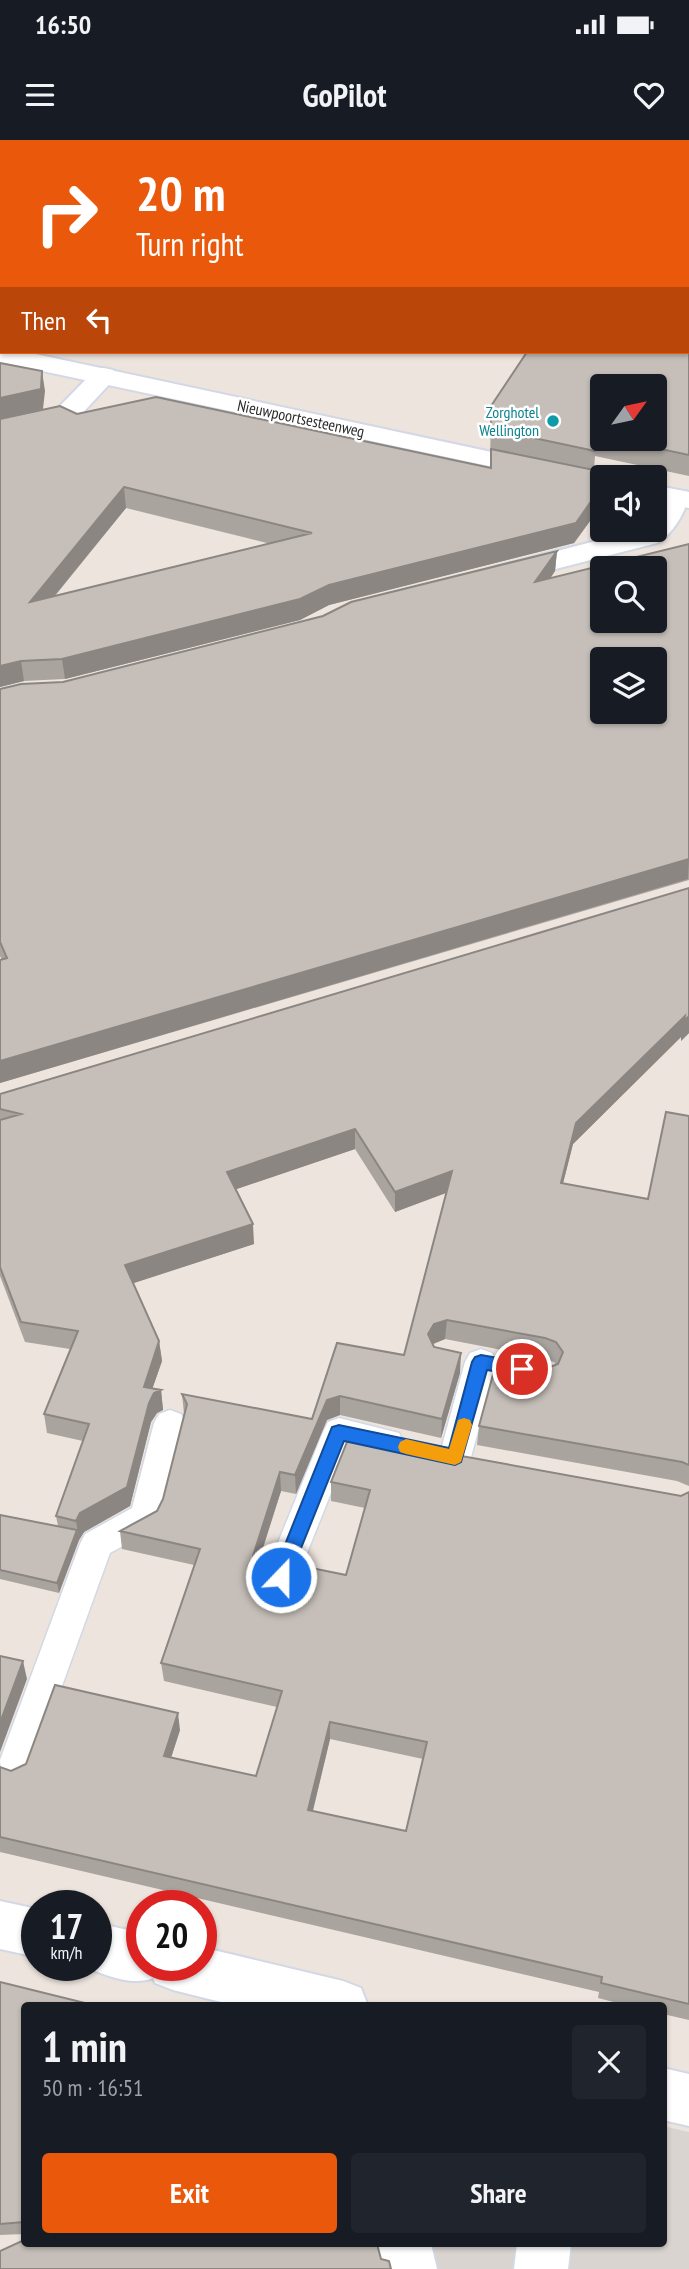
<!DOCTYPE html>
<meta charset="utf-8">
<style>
body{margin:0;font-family:"PT Sans Narrow",sans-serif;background:#20242c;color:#f1f3f6;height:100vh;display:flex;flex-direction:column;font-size:26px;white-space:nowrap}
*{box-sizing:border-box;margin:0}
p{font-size:23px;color:#9ea1a6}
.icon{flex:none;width:38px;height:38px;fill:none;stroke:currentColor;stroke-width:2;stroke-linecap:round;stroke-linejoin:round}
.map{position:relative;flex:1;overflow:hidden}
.sheet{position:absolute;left:21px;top:1862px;width:646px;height:245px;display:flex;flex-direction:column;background:#171b24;border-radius:7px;box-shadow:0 2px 5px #0004}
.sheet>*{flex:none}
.hud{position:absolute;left:0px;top:0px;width:690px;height:214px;box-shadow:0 2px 5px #0004;background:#ea580c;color:#fff;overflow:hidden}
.needle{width:46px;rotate:57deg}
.buttons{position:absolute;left:590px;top:234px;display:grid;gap:14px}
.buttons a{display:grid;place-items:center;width:77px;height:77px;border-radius:7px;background:#171b24;box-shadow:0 2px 5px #0004;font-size:35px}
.speed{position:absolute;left:21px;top:1750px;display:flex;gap:14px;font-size:35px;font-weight:700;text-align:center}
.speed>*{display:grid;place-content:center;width:91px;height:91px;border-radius:50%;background:#171b24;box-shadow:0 2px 5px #0004;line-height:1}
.speed small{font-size:18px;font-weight:400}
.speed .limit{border:10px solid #d22;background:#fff;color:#111}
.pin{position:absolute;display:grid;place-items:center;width:60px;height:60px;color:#fff;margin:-30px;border:4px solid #fff;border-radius:50%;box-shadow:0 2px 7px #0007}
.me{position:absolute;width:77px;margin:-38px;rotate:22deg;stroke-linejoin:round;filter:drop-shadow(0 0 5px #0008)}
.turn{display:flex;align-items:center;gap:24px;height:147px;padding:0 21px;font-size:32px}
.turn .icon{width:91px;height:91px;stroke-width:2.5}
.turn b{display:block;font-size:49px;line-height:60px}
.then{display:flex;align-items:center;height:66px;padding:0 21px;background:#0003;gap:14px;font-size:26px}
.round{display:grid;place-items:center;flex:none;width:74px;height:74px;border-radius:7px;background:#20242c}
.overview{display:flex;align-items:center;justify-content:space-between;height:119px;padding:0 21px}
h1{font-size:42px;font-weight:600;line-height:52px}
.cta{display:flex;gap:14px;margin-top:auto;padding:14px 21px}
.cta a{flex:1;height:80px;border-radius:7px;background:#ea580c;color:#fff;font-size:28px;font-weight:600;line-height:80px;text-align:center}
.cta a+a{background:#20242c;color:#f1f3f6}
.status{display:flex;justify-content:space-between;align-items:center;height:49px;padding:0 35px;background:#171b24;direction:ltr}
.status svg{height:19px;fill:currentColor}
header{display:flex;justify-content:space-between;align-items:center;height:91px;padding:0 21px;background:#171b24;font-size:32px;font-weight:600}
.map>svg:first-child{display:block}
</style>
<div class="status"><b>16:50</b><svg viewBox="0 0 49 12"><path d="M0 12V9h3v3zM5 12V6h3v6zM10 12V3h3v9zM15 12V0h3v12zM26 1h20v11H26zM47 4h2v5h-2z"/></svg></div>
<header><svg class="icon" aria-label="menu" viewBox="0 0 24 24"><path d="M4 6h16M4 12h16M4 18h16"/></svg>GoPilot<svg class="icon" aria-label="heart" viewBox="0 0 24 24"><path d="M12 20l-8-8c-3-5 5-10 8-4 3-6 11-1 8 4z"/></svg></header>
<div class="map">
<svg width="689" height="2129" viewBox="0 0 689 2129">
<rect width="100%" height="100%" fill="#ede4dd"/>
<!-- green -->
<path fill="#bce499" d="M202,0h487v151l-1,-149z"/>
<!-- plaza -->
<path fill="#d9d4d0" d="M663,1986l26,6v137h-301l-7,-25h282z"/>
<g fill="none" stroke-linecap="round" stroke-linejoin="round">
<!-- lane casing -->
<g stroke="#d2d8e4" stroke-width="3">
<path id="lane" d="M481,1209l11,4 5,9 -26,95 -4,10 -12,4 -12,-4 -4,-10 26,-95 5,-9z
M170,1270l11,4 5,9 -23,94 -5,10 -48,26 -82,227 -13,5 -13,-5 -2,-20 80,-216 5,-10 47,-26 22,-85 5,-9z
M339,1278l60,15 5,10 -5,10 -11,4 -39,-9 -56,140 -12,4 -12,-4 -5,-11 59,-145 5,-10z"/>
</g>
<!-- street casing -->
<g stroke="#d2d8e4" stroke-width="4">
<path id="street" d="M104,228l9,2 4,6 -42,45 -75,16v-16l57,-12 38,-39z
M678,350l10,2c1,17 -16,43 -31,51l-152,39 -10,-3 -4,-6 4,-6 143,-37h16v-17l14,-21z
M0,1761l37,8v48l-37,-8z
M96,1783l46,10v32h59v-18l142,34 18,7 7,18h-131l-64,-16 -18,-7 -2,-5c-21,9 -52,-4 -72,-13h15z
M663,1928l26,6v52l-26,-6z
M377,2104h54l6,25h-54z
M517,2104h54l-3,25h-54z"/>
</g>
<!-- secondary casing -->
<g stroke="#d2d8e4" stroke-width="4">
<path id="secondary" d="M0,206l2,6h24l587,126h-11v12l-602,-128z
M654,345l35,7v16l-35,-7z"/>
</g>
<!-- lane -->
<use href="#lane" fill="#fff" fill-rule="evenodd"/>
<!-- street -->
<use href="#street" fill="#fff" fill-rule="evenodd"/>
<!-- secondary -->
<use href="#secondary" fill="#fff" fill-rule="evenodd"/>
</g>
<!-- wall -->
<path fill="#aaa49f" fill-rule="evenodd" d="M0,0l2,2v125h-2z
M689,206v130l-94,-20 -5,65 -16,22 -245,62 -29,15 -235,59 -41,2 -24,6 77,-273 413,54 1,-62zM602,247l52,52h-52zM126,368l145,36 -216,52z
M689,404v336l-689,203v-123h2l-2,-4v-267l63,-7 260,-66 234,-65 -2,20 -5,8z
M689,893l-8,8v-4l-108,107 -10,39 85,16 41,-83v370l-12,-5 -200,-36 2,-19 66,-57 11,-4 -2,-3 -11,-4 -98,-19 -12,5 1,3 26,26 -19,65 -101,-23 -13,5 -31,74 -15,-3 -21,67 7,14 12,4 67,-1 19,-67 -34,-7v-19l125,-27 225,41 8,-4v528l-26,-6v-8h-34l-31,-8 1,-6 -599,-140v-85l11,4 169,-41 -9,28 85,18 21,-69 -113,-26 -3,-18 33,-98 -72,-16 -2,-18 37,-20 6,-12 21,-85 -2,-20 130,25 25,-76 67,12 42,-162 -51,19 -40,-63 -119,40 18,55 -121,39 26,58 3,20 -10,28 9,1 2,20 -6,3 -6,9 -21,84 -46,26 -5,8 -20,53 -59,-14v-64l58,11 -2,-10 27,-75 -36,-8 -3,-19 26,-65 -45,-7 -25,-66v-182zM330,1599l93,20 -17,72 -93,-20z
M0,1842l24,24v228l-24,1z"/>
<!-- shaded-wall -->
<path fill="#8b8682" d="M44,0h29l-2,2h-29z
M42,231l3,20 -2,18 -43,10v-21z
M124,347l2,21 -93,114 -3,-20z
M592,360l-2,21 -16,22 -245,62 -29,15 -235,59 -3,-20 267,-74z
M557,411l-2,20 -22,32 2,-21z
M21,521l3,20 -24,6v-21z
M689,719l-1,20 -688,204v-22z
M685,876h4v17l-8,8v-4l-108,107 -15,59 3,-20 15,-60z
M355,989v20l-127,43 -1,-20z
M452,1031l-1,20 -56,21v-20z
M253,1084l1,20 -126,41 -3,-20z
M447,1180l-2,19 -12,5 -5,-10 6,-10z
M159,1201l3,20 -16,46 -2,-20z
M461,1213l-1,20 -19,65 1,-19z
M161,1250l2,20 -6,3 -6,9 -21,84 -46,26 -5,8 -3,-19 78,-128z
M340,1256v19l-13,5 -31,74 -1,-19 32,-75z
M280,1332l1,19 -27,84 -1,-19z
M77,1390l2,10 -20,53 -2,-10z
M23,1521l4,18 -27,73v-29z
M178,1573l2,17 -14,43 -2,-17z
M330,1582v17l-21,87 -1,-16z"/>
<!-- building -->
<path fill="#c6bfb9" stroke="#8b8682" stroke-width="2" fill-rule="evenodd" d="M0,0h44l-2,2h-40v38l-2,2z
M0,50h2v51h-2z
M688,206h1v109l-75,-16h40v-52h-52v50l-6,-1 -1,15 -104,-22v-23l36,-54h161z
M0,223l42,8 -1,18 -41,9z
M156,257l335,71v-19l103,21 -2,30 -16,23 -247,62 -29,14 -238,60 -41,2 -21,5v-247l60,-13 17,8zM124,347l188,46 -282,69z
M689,404v315l-689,202v-101l7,-2 -7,-16v-253l21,-5 42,-2 260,-66 28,-14 206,-51 -22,31zM602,429h52v52h-52zM602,520h52v52h-52z
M689,748v128l-5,5 1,-5 -109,107 -15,60 87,16 18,-87 23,4v349l-7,-3 -203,-36 18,-66 48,9 13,-5 5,-12 -7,-10 -11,-4 -98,-18 -13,4 -6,10 6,13 27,6 -19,66 -102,-23 -13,4 -32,75 -15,-3 -27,84 8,2 6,14 12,4 14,-4 4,-7 49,10 24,-85 -39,-8 20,-50 105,23 225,41 8,-4v512l-88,-21 1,-6 -602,-140v-70l11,4 15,-7 29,-79 123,28 -14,43 92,20 26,-85 -121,-28 39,-114 -80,-18 37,-20 6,-12 24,-95 -5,-10 130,25 25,-76 67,12 48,-184 -57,21 -40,-63 -128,43 26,52 -128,41 34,76 -15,46 17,3 -7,3 -5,10 -22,84 -47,26 -4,8 -20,-5 33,-92 -45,-10 34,-83 -57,-9 -21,-55v-147l21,-6 -21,-5v-15zM330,1582l97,20 -21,89 -98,-21z
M0,1375l77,15 -20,53 -57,-13z
M0,1516l23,5 -23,62z
M0,1842l97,24h-73v216l-24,2z
M24,2100v4h353l4,15 8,2 2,8h-391v-18z"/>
<!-- route -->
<path fill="#1a73e8" stroke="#114b97" stroke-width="2" d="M481,1215l41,7 5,2 3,5 -3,5 -5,2 -35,-6 -26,92 -6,3 -111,-24 -57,142 -6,2 -7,-2 -2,-6 60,-150 7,-2 110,23 23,-86 3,-5z"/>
<!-- slow -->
<path fill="#f59e0b" d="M464,1278l6,2 2,5 -11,37 -6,3 -49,-11 -6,-2 -2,-5 2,-5 6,-3 43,10 9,-29z"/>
<!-- markers -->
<circle fill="#0f9aa8" stroke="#fff" stroke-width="2.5" cx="553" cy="281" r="7"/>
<g text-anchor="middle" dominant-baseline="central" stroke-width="5" stroke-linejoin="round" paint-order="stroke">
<!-- far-culture labels -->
<g font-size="16" fill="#0d838f" stroke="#fff" text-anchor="end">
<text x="539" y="272">Zorghotel<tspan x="539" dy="18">Wellington</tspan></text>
</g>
<!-- far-street labels -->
<g font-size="16" fill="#2b2b2b" stroke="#fff">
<text transform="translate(301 278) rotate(12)">Nieuwpoortsesteenweg</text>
</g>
</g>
</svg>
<div class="buttons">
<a><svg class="needle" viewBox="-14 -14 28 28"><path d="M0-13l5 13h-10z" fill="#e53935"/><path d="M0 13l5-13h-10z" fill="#9ea1a6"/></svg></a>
<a><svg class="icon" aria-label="sound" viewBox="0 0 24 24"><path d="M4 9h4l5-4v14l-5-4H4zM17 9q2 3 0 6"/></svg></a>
<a><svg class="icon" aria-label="search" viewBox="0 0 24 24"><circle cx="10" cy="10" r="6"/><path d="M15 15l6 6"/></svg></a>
<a><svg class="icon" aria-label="layers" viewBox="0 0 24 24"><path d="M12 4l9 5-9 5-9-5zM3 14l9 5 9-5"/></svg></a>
</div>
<div class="speed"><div>17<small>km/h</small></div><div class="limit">20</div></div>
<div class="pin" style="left:522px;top:1229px;background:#d93025"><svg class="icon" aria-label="arrive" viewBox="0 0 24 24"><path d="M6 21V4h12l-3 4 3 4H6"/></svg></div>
<svg class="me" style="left:281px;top:1437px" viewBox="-20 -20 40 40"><circle r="17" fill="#1a73e8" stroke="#fff" stroke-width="3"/><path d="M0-11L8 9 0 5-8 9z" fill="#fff"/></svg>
<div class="hud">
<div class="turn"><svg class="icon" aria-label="right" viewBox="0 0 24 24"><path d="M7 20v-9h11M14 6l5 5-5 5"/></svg><div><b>20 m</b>Turn right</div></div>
<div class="then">Then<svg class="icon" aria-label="left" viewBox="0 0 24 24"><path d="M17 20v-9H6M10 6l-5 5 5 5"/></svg></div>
</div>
<section class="sheet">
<div class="overview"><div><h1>1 min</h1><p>50 m · 16:51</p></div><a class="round"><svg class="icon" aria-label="close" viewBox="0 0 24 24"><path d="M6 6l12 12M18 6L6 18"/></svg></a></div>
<div class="cta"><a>Exit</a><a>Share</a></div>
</section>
</div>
